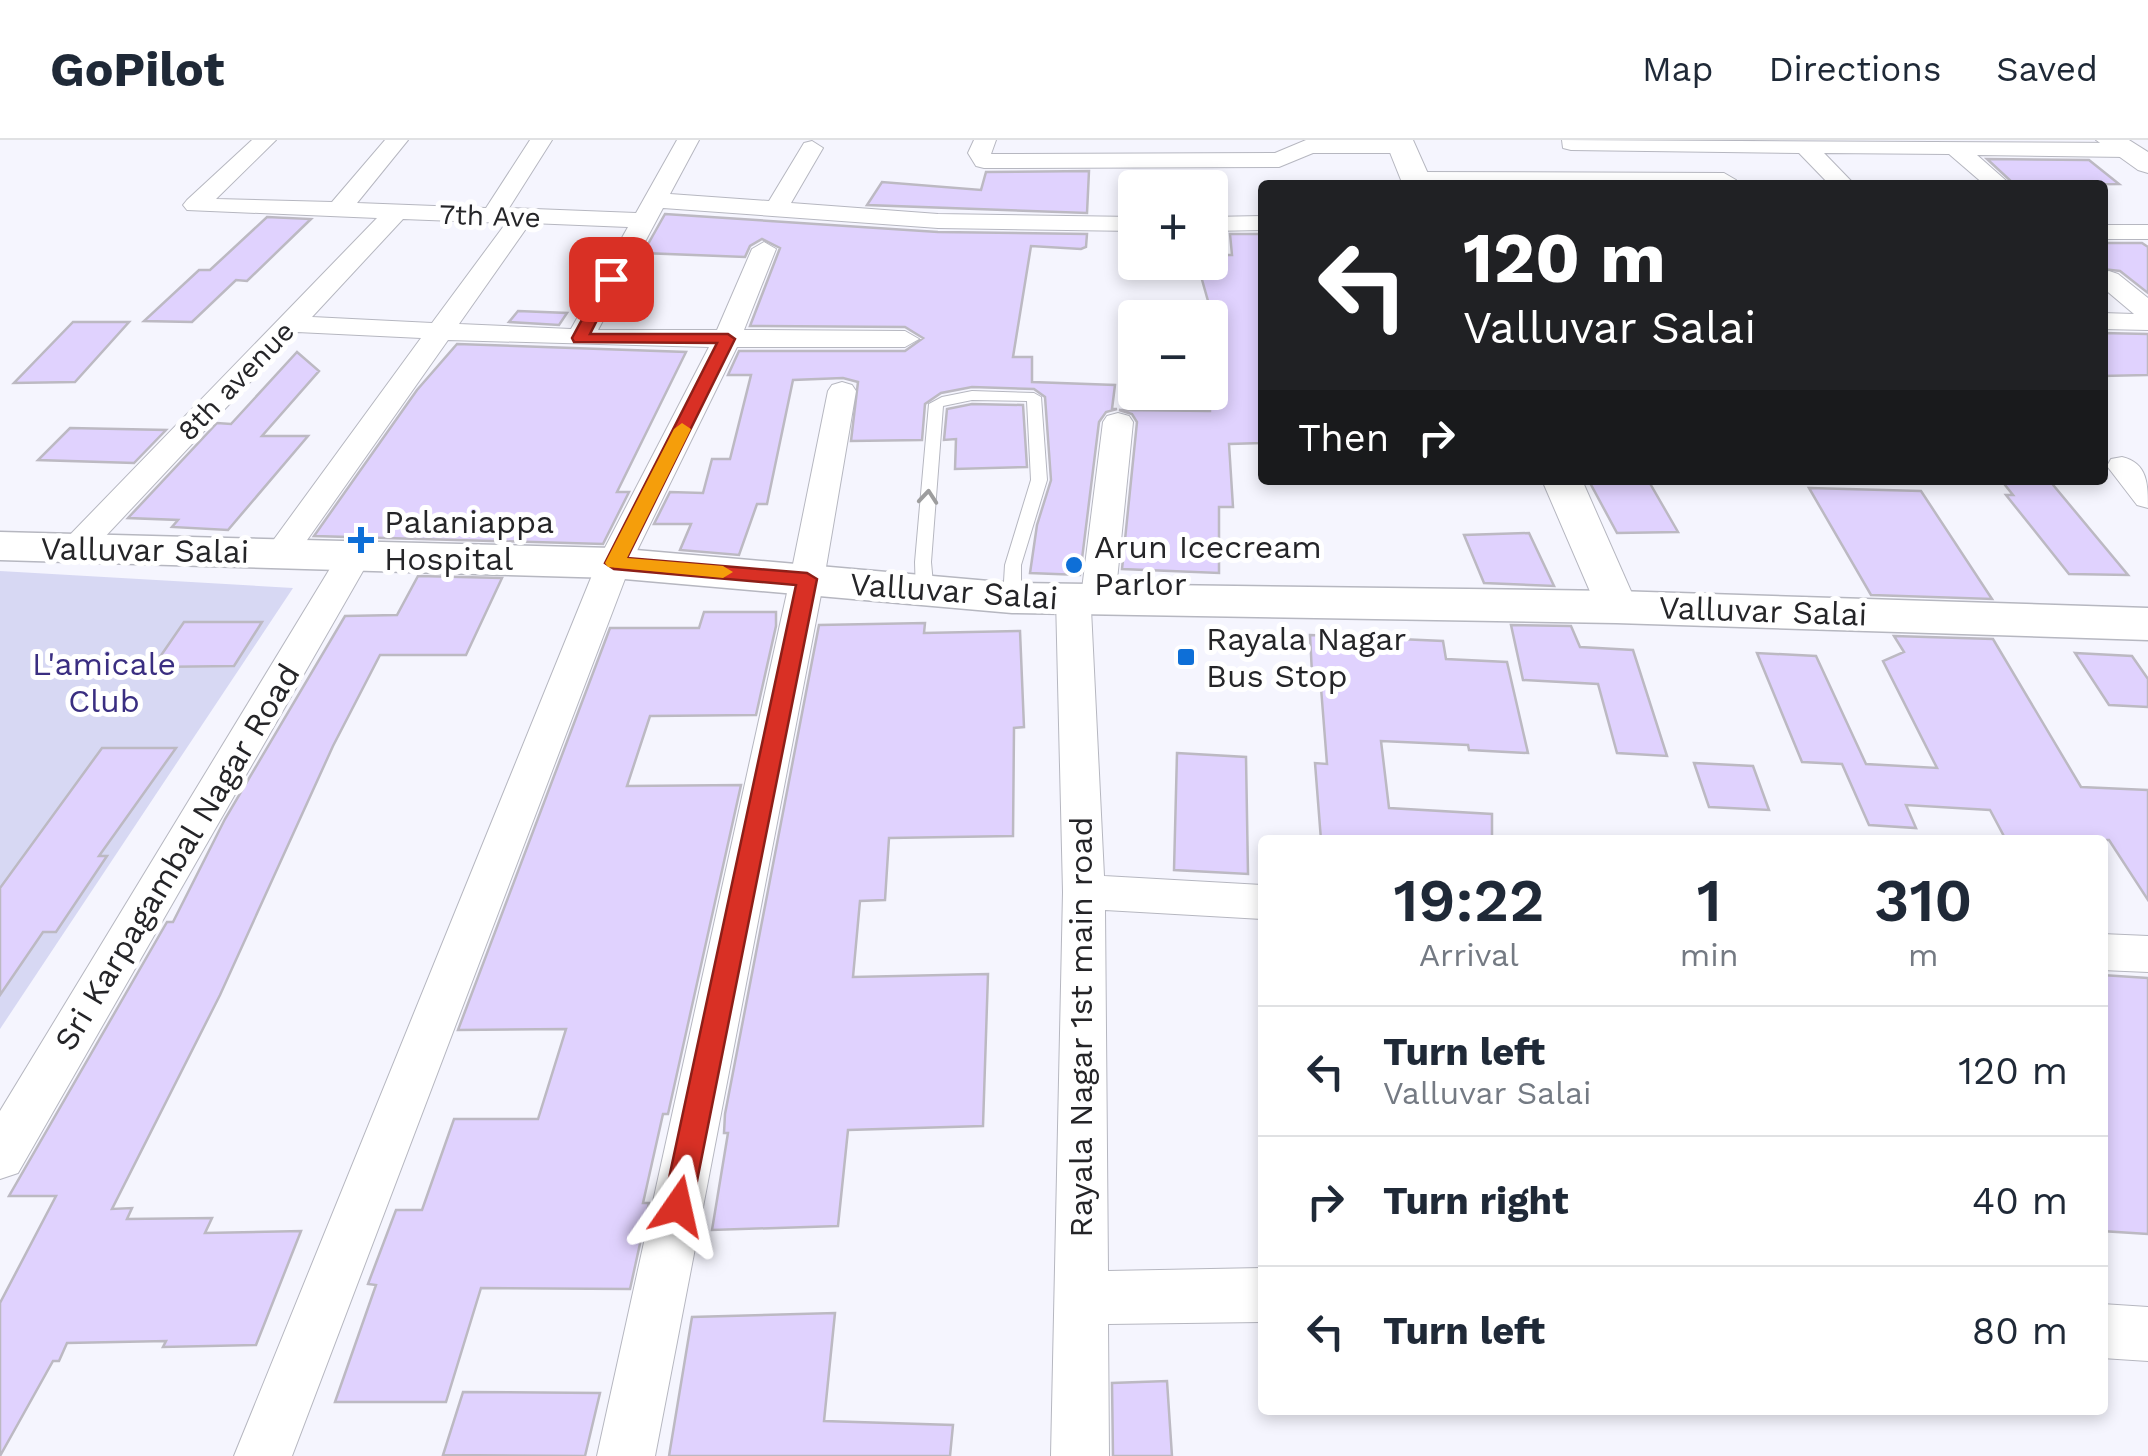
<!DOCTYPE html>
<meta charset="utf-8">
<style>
body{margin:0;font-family:"Work Sans",sans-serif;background:#f2f2f3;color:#1f2937;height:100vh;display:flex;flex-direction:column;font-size:38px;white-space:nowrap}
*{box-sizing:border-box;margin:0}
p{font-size:32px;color:#747a83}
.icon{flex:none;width:55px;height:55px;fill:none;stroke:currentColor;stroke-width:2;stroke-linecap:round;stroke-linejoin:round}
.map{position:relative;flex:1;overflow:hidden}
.drawer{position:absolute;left:1258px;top:695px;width:850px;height:580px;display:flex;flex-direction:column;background:#fff;border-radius:10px;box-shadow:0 5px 15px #0003}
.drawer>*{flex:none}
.hud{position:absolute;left:1258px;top:40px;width:850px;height:305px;border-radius:10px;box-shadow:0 5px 15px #0003;background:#202124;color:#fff;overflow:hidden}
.tools{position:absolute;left:1118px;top:30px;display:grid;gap:20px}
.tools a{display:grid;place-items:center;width:110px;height:110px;border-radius:10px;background:#fff;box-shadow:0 5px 15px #0003;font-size:50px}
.pin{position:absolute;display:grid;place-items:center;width:85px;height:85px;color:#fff;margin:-42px;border-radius:20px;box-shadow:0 5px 15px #0006}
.me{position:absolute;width:110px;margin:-55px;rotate:11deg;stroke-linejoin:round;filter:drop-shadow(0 0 8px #0008)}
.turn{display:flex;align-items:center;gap:35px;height:210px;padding:0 40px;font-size:45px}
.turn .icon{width:130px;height:130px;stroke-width:2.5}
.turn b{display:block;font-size:70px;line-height:85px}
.then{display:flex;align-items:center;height:95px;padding:0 40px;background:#0003;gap:20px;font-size:38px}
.eta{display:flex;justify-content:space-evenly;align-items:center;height:170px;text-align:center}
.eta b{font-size:60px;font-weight:600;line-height:70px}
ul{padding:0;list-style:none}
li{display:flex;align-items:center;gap:30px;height:130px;padding:0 40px;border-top:2px solid #e0e1e3}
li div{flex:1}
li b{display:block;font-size:38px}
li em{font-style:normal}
header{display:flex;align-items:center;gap:60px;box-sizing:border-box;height:140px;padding:0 50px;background:#fff;border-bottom:2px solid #e0e1e3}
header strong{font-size:48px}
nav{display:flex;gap:55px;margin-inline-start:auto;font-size:35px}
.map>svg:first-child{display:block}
</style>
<header>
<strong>GoPilot</strong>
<nav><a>Map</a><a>Directions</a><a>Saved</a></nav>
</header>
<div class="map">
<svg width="2148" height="1316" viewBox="0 0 2148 1316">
<rect width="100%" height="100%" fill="#f5f5fe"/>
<!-- green -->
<path fill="#d7d8f3" d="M0,431l293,17 -293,441z"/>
<!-- building -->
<path fill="#e0d2fe" stroke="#bcb9c2" stroke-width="2.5" d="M1987,19l102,1 30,24 -104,1z
M1089,31l-2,42 -220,-8 15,-23 99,8 5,-18z
M665,74l273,18 149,2 -1,13 -5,2 -50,-3 -18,111h19v25l83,3 -3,24h5l-11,3 -7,10 -19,153 -50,-2 7,-48 14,-45 -6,-83 -11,-8 -62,-2 -31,6 -16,11 -3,36 -71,1 7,-59 -15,-4 -50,2 -26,124h-10l-18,51 -59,-5 11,-26h-37l16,-32 33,1 9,-34h18l21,-84h-23l11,-24h166l18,-13 -18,-11 -155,-1 30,-78 -18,-9 -12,7 -5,11 -102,-4z
M267,77l44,2 -64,62 -11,-1 -44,42 -48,-1 55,-51h11z
M1230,94h32v209l-33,1 4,63h-14v66l-97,-4 15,-147 -5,-8 -13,-4 91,1v-93h-7l-3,-10h10l-13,-46h13v-7h22z
M2102,103h40l6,4v46l-28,-22 -18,-2z
M518,171l49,2 -8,12 -50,-3z
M73,182h56l-54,60 -61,1z
M2102,193l46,1v41l-46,1z
M457,204l229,8 -69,140h12l-26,52 -289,-8 103,-146z
M297,212l22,19 -57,65h46l-80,94 -56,-3 6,-7 -50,-2 89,-95 14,1z
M972,264l51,1 4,62 -72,2 1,-30 -12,1 3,-31z
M70,288l96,2 -32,33 -96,-3z
M1648,340l30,52 -61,1 -28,-52z
M2001,340h48l79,95 -59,-1 -63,-79h7z
M1809,348l112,3 71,108 -121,-4z
M1529,393l25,53 -70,-3 -20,-48z
M418,436l84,2 -36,77h-86l-47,91 -113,249 -108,214 20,-1 -5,11 85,-1 -7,15 96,-2 -45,114 -93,2 3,-6 -99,2 -8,18h-6l-53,95v-153l56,-107h-47l158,-274h6l52,-103 120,-203 52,-1z
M704,472h72v14l-20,89 -106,1 -23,70 114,-1 -73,329h-5l-20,89h6l-19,86 -149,-1 -35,114h-111l41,-117 -8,-1 28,-74h26l32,-91h84l28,-90 -108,1 152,-402h89z
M184,482h78l-28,44 -81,1z
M925,483l-1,10 96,-2 4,96 -10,1 -1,108 -124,2 -4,62 -25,1 -7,76 135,-3 -5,152 -135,4 -10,96 -126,4 16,-97h-4l1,-19 94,-489z
M1511,485l60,1 9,21 53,3 34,106 -50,-3 -19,-69 -75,-4z
M1310,495l133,6 3,18 61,3 21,91 -59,-3 -1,-5 -87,-4 8,67 103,6v26h-171l-6,-77 12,1 -7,-89 -8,-1z
M1894,496l99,3 88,148 67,3v110l-39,-60h-103l-16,-30 -84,-5 10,23 -47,-3 -27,-61 -40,-2 -45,-109 59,3 50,108 71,4 -54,-107 21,-9z
M2075,513l57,3 16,23v28l-39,-2z
M102,608h74l-77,108h8l-51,76h-13l-43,63v-107z
M1177,613l69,4 2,117 -74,-4z
M1694,623l59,3 16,44 -60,-3z
M2102,835l46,3v256l-46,-3z
M835,1173l-11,108 129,4 -3,31h-281l23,-139z
M1167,1241l5,75h-59l-1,-73z
M463,1252l137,1 -15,63 -142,-1z"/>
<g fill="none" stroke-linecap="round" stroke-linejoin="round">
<!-- service casing -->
<g stroke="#b6b7c0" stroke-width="2">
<path id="service" d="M972,251l62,2 7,4 6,83 -26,85v33l-9,6 -9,-6 2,-33 26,-85 -4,-79 -55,-1 -29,6 -12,156 3,33 -9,6 -9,-6 -1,-33 14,-158 13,-7z"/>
</g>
<!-- minor casing -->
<g stroke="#b6b7c0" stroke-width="2">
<path id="minor" d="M252,0h24l-60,59 116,3 53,-62h23l-51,63 129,5 44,-68h22l-43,68 127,5 41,-73h22l-29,54 99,7 35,-58 8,-2 11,7 -32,55 147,11 197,3v14l-197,-3 -275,-20 -65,122h119l35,-81 12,-7 12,7 -32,81 161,1 14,8 -14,8h-168l-106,216 -339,893h-58l363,-893 112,-216 -261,-7 -155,220 -12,3 -12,-3 -5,-7 157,-215 -124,-6 -210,224 -12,3 -12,-3 -5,-7 5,-7 314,-324 -190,-8 -4,-5 4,-5zM403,79l103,4 -74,100 -120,-6zM530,83l98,4 -57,102 -112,-5z
M974,0h22l-5,14 284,-1 31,-13h98l8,6 -11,7h-88l-34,14 -295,1 -8,-2 -8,-13z
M1562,0l565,3 11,7 -11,7 -150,-2 34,30h-26l-36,-31 -125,-1 31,32h-25l-31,-32 -228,-3 -8,-2z
M1415,32l309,1 12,7 -4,5 -325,-1 -4,-5 4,-5z
M1262,76v14l-52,1v-14z
M2102,85h46v14h-46z
M2109,131l9,3 30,24v32l-46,-1v-16l32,1 -32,-27v-14z
M842,242l10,3 4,6 -32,188 -169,877h-58l193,-877 38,-188 4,-6z
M1118,273l11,3 4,6 -18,178 -5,8 -19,1 13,267 158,9v34l-157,-9 3,361 154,-3v54l-154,2 1,132h-58l12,-564 -7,-294 5,-8 21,-1 21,-167 4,-6z
M2122,317c26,6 26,28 26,51l-11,-3 -30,-39 4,-7z
M354,406l12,4 5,7 -353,616 -18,6v-68l337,-554 5,-7z
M2102,794l46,2v36l-46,-2z
M2102,1164l46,3v54l-46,-3z"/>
</g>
<!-- tertiary casing -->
<g stroke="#b6b7c0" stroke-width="2">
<path id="tertiary" d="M1385,0h28l20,45h-30z
M2096,0h33l19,12v21l-10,-3z
M1542,340h40l56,127 -7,10 -15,4 -15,-4z"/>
</g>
<!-- secondary casing -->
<g stroke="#b6b7c0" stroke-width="3">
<path id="secondary" d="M0,392l613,16 399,35 604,8 532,17v32l-532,-17 -604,-10 -399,-35 -613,-18z"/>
</g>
<!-- service -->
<use href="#service" fill="#fff" fill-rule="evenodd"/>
<!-- minor -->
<use href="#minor" fill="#fff" fill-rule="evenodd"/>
<!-- tertiary -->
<use href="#tertiary" fill="#fff" fill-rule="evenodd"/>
<!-- secondary -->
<use href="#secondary" fill="#fff" fill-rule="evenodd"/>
</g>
<!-- one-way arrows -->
<defs><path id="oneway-chevron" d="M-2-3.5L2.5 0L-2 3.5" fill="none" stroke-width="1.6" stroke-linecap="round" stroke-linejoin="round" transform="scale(2.5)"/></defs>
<use stroke="#9d9d9e" href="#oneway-chevron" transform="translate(928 357) rotate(-85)"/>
<!-- route -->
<path fill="#d93025" stroke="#8d1f18" stroke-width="2.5" d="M611,135l7,4 -28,55h138l7,5 -108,219 180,15 10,6 -125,627 -4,9 -10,5 -11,-5 -4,-9 133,-621 -182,-16 -9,-6 112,-220 -143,-1 -2,-4 32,-59z"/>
<!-- slow -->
<path fill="#f59e0b" d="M682,283l9,6 -64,129 96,8 10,6 -10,6 -115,-11 -3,-4 69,-134z"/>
<!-- markers -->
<g fill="#0e6fd7" stroke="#fff" stroke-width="4">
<path d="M356 385h10v10h10v10h-10v10h-10v-10h-10v-10h10z"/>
<circle cx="1074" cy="425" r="10"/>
<rect x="1176" y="507" width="20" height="20" rx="5"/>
</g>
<g text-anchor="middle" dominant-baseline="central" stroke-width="10" stroke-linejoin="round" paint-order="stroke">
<!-- far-street labels -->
<g font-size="28" fill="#252528" stroke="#fff">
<text transform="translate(490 76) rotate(2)">7th Ave</text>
<text transform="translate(236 241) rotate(-46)">8th avenue</text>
</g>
<!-- poi labels -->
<g font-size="32" fill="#252528" stroke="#fff" text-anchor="start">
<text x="384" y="382">Palaniappa<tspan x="384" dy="37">Hospital</tspan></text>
<text x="1094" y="407">Arun Icecream<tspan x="1094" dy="37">Parlor</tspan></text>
<text x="1206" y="499">Rayala Nagar<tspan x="1206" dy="37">Bus Stop</tspan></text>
</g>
<!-- street labels -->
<g font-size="32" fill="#252528" stroke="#fff">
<text transform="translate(145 410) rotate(1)">Valluvar Salai</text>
<text transform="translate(954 451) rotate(4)">Valluvar Salai</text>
<text transform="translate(1763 471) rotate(2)">Valluvar Salai</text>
<text transform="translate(177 717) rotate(-59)">Sri Karpagambal Nagar Road</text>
<text transform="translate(1081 887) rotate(-90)">Rayala Nagar 1st main road</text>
</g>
<!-- park labels -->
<g font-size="32" fill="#3a2e81" stroke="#fff">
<text x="104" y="524">L'amicale<tspan x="104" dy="37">Club</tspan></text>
</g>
</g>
</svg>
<div class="tools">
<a>+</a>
<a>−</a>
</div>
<div class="pin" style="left:611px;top:139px;background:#d93025"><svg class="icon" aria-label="arrive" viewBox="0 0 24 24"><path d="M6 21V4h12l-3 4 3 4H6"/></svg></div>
<svg class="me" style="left:678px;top:1066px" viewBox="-20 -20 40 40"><path d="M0-17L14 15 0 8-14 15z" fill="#d93025" stroke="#fff" stroke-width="4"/></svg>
<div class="hud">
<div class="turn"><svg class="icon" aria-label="left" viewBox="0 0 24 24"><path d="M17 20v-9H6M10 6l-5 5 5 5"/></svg><div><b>120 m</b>Valluvar Salai</div></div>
<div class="then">Then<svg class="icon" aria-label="right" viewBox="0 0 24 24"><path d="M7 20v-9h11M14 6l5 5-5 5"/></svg></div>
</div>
<section class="drawer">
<div class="eta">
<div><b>19:22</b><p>Arrival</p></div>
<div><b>1</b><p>min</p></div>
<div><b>310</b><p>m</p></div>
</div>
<ul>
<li><svg class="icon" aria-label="left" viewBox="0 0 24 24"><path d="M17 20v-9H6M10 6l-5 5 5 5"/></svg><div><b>Turn left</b><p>Valluvar Salai</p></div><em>120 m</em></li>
<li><svg class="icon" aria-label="right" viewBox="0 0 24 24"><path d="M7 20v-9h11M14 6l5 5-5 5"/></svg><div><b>Turn right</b></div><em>40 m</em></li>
<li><svg class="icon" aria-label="left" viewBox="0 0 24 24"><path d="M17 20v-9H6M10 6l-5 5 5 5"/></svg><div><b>Turn left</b></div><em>80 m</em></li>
</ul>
</section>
</div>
